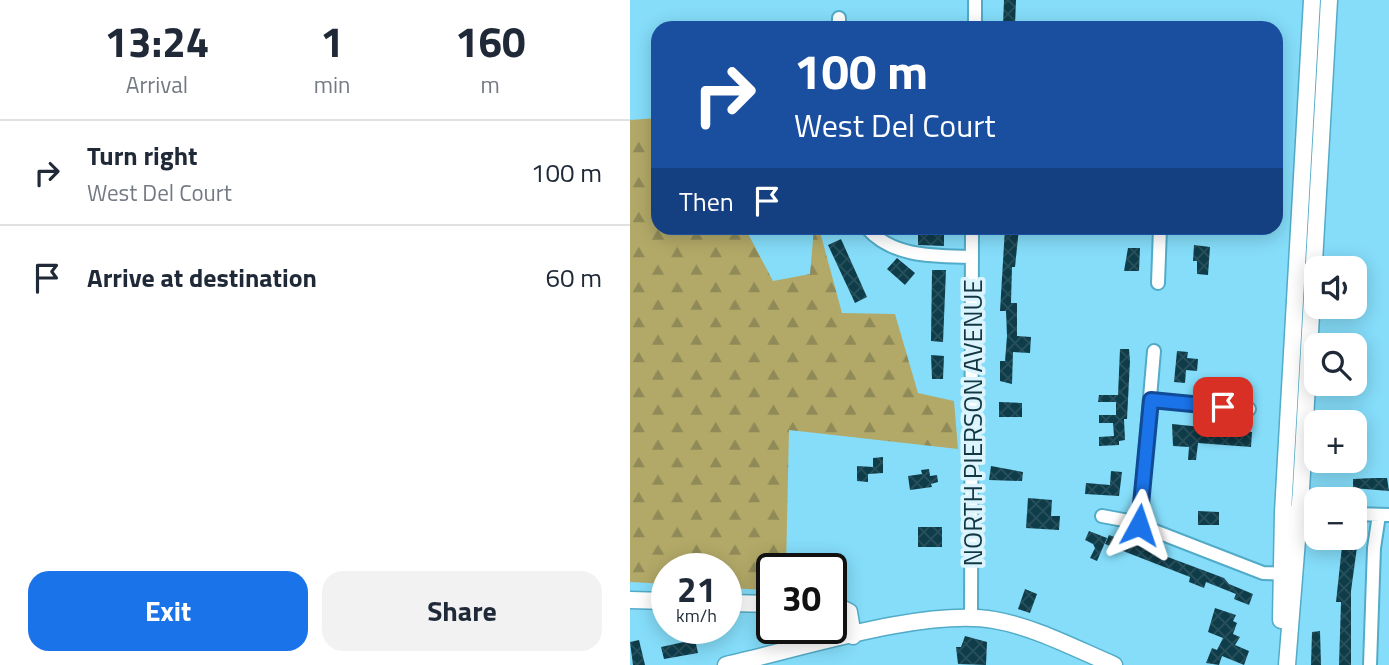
<!DOCTYPE html>
<meta charset="utf-8">
<style>
body{margin:0;font-family:"Titillium Web",sans-serif;background:#f2f2f3;color:#1f2937;height:100vh;display:flex;flex-direction:column;font-size:26px;white-space:nowrap}
*{box-sizing:border-box;margin:0}
p{font-size:23px;color:#747a83}
.icon{flex:none;width:38px;height:38px;fill:none;stroke:currentColor;stroke-width:2;stroke-linecap:round;stroke-linejoin:round}
.map{position:relative;flex:1;overflow:hidden}
.panel{display:flex;flex-direction:column;background:#fff;width:630px}
.panel>*{flex:none}
.hud{position:absolute;left:21px;top:21px;width:632px;height:214px;border-radius:21px;box-shadow:0 4px 18px #0003;background:#1a4fa0;color:#fff;overflow:hidden}
.tools{position:absolute;left:674px;top:256px;display:grid;gap:14px}
.tools a{display:grid;place-items:center;width:63px;height:63px;border-radius:14px;background:#fff;box-shadow:0 4px 18px #0003;font-size:35px}
.speed{position:absolute;left:21px;top:553px;display:flex;gap:14px;font-size:35px;font-weight:700;text-align:center}
.speed>*{display:grid;place-content:center;width:91px;height:91px;border-radius:50%;background:#fff;box-shadow:0 4px 18px #0003;line-height:1}
.speed small{font-size:18px;font-weight:400}
.speed .limit{border:4px solid #111;border-radius:10px;background:#fff;color:#111}
.pin{position:absolute;display:grid;place-items:center;width:60px;height:60px;color:#fff;margin:-30px;border-radius:14px;box-shadow:0 4px 10px #0006}
.me{position:absolute;width:77px;margin:-38px;rotate:5deg;stroke-linejoin:round;filter:drop-shadow(0 0 5px #0008)}
.turn{display:flex;align-items:center;gap:24px;height:147px;padding:0 28px;font-size:32px}
.turn .icon{width:91px;height:91px;stroke-width:2.5}
.turn b{display:block;font-size:49px;line-height:60px}
.then{display:flex;align-items:center;height:66px;padding:0 28px;background:#0003;gap:14px;font-size:26px}
.eta{display:flex;justify-content:space-evenly;align-items:center;height:119px;text-align:center}
.eta b{font-size:42px;font-weight:700;line-height:49px}
.cta{display:flex;gap:14px;margin-top:auto;padding:14px 28px}
.cta a{flex:1;height:80px;border-radius:21px;background:#1a73e8;color:#fff;font-size:28px;font-weight:700;line-height:80px;text-align:center}
.cta a+a{background:#f2f2f3;color:#1f2937}
ul{padding:0;list-style:none}
li{display:flex;align-items:center;gap:21px;height:105px;padding:0 28px;border-top:2px solid #e0e1e3}
li div{flex:1}
li b{display:block;font-size:26px}
li em{font-style:normal}
main{display:flex;flex:1;min-height:0}
.map>svg:first-child{display:block}
</style>
<main>
<section class="panel">
<div class="eta">
<div><b>13:24</b><p>Arrival</p></div>
<div><b>1</b><p>min</p></div>
<div><b>160</b><p>m</p></div>
</div>
<ul>
<li><svg class="icon" aria-label="right" viewBox="0 0 24 24"><path d="M7 20v-9h11M14 6l5 5-5 5"/></svg><div><b>Turn right</b><p>West Del Court</p></div><em>100 m</em></li>
<li><svg class="icon" aria-label="arrive" viewBox="0 0 24 24"><path d="M6 21V4h12l-3 4 3 4H6"/></svg><div><b>Arrive at destination</b></div><em>60 m</em></li>
</ul>
<div class="cta"><a>Exit</a><a>Share</a></div>
</section>
<div class="map">
<svg width="759" height="665" viewBox="0 0 759 665">
<defs>
<pattern id="forest-firs" width="22" height="20" patternUnits="userSpaceOnUse" patternTransform="scale(1.75)"><rect width="22" height="20" fill="#b2a968"/><path d="M5 1l3.5 6h-7zM16 11l3.5 6h-7z" fill="#8f8a57"/></pattern>
<pattern id="building-cross-hatch" width="8" height="8" patternUnits="userSpaceOnUse" patternTransform="scale(1.75)"><rect width="8" height="8" fill="#0f3c49"/><path d="M0 0l8 8M0 8l8-8" fill="none" stroke="#28505c"/></pattern>
</defs>
<rect width="100%" height="100%" fill="#85ddfa"/>
<!-- forest -->
<path fill="url(#forest-firs)" d="M28,118v110h87l28,53 37,-7 4,-46h5l23,85 53,1 23,79 36,8 4,48 -169,-19 -3,139h-14v21l-46,-2v-19h-59v15l-37,-2v-462z"/>
<!-- building -->
<path fill="url(#building-cross-hatch)" d="M374,0h12l-1,25h-12z
M375,228h14l-4,39h-3l-1,36h6v33l14,1 -1,16 -17,-1 -1,32 -12,-3v-20h5l2,-25 -1,-25h-6z
M288,233l26,1v12l-26,-1z
M211,239l26,58 -12,6 -27,-58z
M564,245l16,2 -2,28 -11,-1v-13h-4z
M498,248h12l-1,23h-15z
M267,258l18,15 -10,12 -18,-16z
M302,270h14l-3,72 -12,-1z
M490,349h9l1,12 -3,58h-3l1,21 -6,1v4l-20,1v-9l15,-1 -1,-13h-14v-8h17v-13h-18l1,-7h19z
M547,351l11,1 -1,6 11,1 -1,12 -11,-1 -1,13 -11,-1z
M301,355l13,1 -1,23h-11z
M369,402l23,1v14h-23z
M542,424l80,8 -1,15 -53,-4 -2,17h-8l1,-13 -16,-1z
M253,457v16l-15,1v8l-11,-1v-15l16,1v-9z
M361,466l32,6 -1,9 -33,-1z
M299,469l1,7 7,-1 1,7 -7,2 1,3 -22,3 -2,-14 14,-2 -1,-4z
M481,471l11,1 -3,24 -34,-2 1,-11 24,2z
M744,478h13l2,13 -36,-3v-9z
M398,498l24,2 -1,16h9l-1,14 -33,-2z
M568,511l21,1v13h-21z
M288,527h24v20h-24z
M459,531l18,7 -10,23 -7,-3 5,-10 -2,-4 -8,-4z
M479,535l115,43 5,6 24,10 -4,11 -15,-6 2,-5 -30,-12 -2,6 -15,-6 1,-5 -85,-33z
M713,537h11l3,10 -6,44v74h-12l2,-63h-5z
M395,589l12,5 -7,19 -12,-4z
M585,608l21,7 -3,6 4,2 -4,11 7,3 -5,8 14,6 -5,14 -22,-9 -3,9 -13,-2 6,-15 5,2 6,-12 -15,-6z
M690,631l1,34h-10l1,-33z
M64,635l4,18 -34,6 -3,-12 23,-5 -1,-5z
M335,636l22,6 -1,23 -28,-1 -2,-17h5z
M9,640l6,25h-12l-3,-23z"/>
<g fill="none" stroke-linecap="round" stroke-linejoin="round">
<!-- minor casing -->
<g stroke="#52abc7" stroke-width="16">
<path id="minor" d="M209,28v-10
M345,28v-28
M237,228c26,30 69,28 105,29
M528,283l2,-55
M521,400l98,9
M662,512l24,1
M724,514l35,1
M472,516l27,5 134,52 27,1
M509,525l15,-174
M341,618l1,-390
M740,665l4,-117 5,-33"/>
</g>
<!-- major casing -->
<g stroke="#52abc7" stroke-width="19">
<path id="major" d="M0,600l37,1
M96,603l46,1
M201,603l18,9 4,24
M201,610c10,7 11,18 22,26
M651,620l2,-108 29,-512
M96,665c73,-16 197,-57 268,-45 41,7 82,29 120,45
M657,665l14,-175 28,-490"/>
</g>
<!-- minor -->
<use href="#minor" stroke="#fff" stroke-width="12"/>
<!-- major -->
<use href="#major" stroke="#fff" stroke-width="16"/>
</g>
<g fill="none" stroke-linecap="round" stroke-linejoin="round">
<!-- route casing -->
<g stroke="#114b97" stroke-width="18">
<path id="route" d="M509,525l12,-125 72,7"/>
</g>
<!-- route -->
<use href="#route" stroke="#1a73e8" stroke-width="12"/>
</g>
<g text-anchor="middle" dominant-baseline="central" stroke-width="7" stroke-linejoin="round" paint-order="stroke">
<!-- street labels -->
<g font-size="26" fill="#113743" stroke="#dcf4fd">
<text transform="translate(342 423) rotate(-90)">NORTH PIERSON AVENUE</text>
</g>
</g>
</svg>
<div class="tools">
<a><svg class="icon" aria-label="sound" viewBox="0 0 24 24"><path d="M4 9h4l5-4v14l-5-4H4zM17 9q2 3 0 6"/></svg></a>
<a><svg class="icon" aria-label="search" viewBox="0 0 24 24"><circle cx="10" cy="10" r="6"/><path d="M15 15l6 6"/></svg></a>
<a>+</a>
<a>−</a>
</div>
<div class="speed"><div>21<small>km/h</small></div><div class="limit">30</div></div>
<div class="pin" style="left:593px;top:407px;background:#d93025"><svg class="icon" aria-label="arrive" viewBox="0 0 24 24"><path d="M6 21V4h12l-3 4 3 4H6"/></svg></div>
<svg class="me" style="left:509px;top:525px" viewBox="-20 -20 40 40"><path d="M0-17L14 15 0 8-14 15z" fill="#1a73e8" stroke="#fff" stroke-width="4"/></svg>
<div class="hud">
<div class="turn"><svg class="icon" aria-label="right" viewBox="0 0 24 24"><path d="M7 20v-9h11M14 6l5 5-5 5"/></svg><div><b>100 m</b>West Del Court</div></div>
<div class="then">Then<svg class="icon" aria-label="arrive" viewBox="0 0 24 24"><path d="M6 21V4h12l-3 4 3 4H6"/></svg></div>
</div>
</div>
</main>
